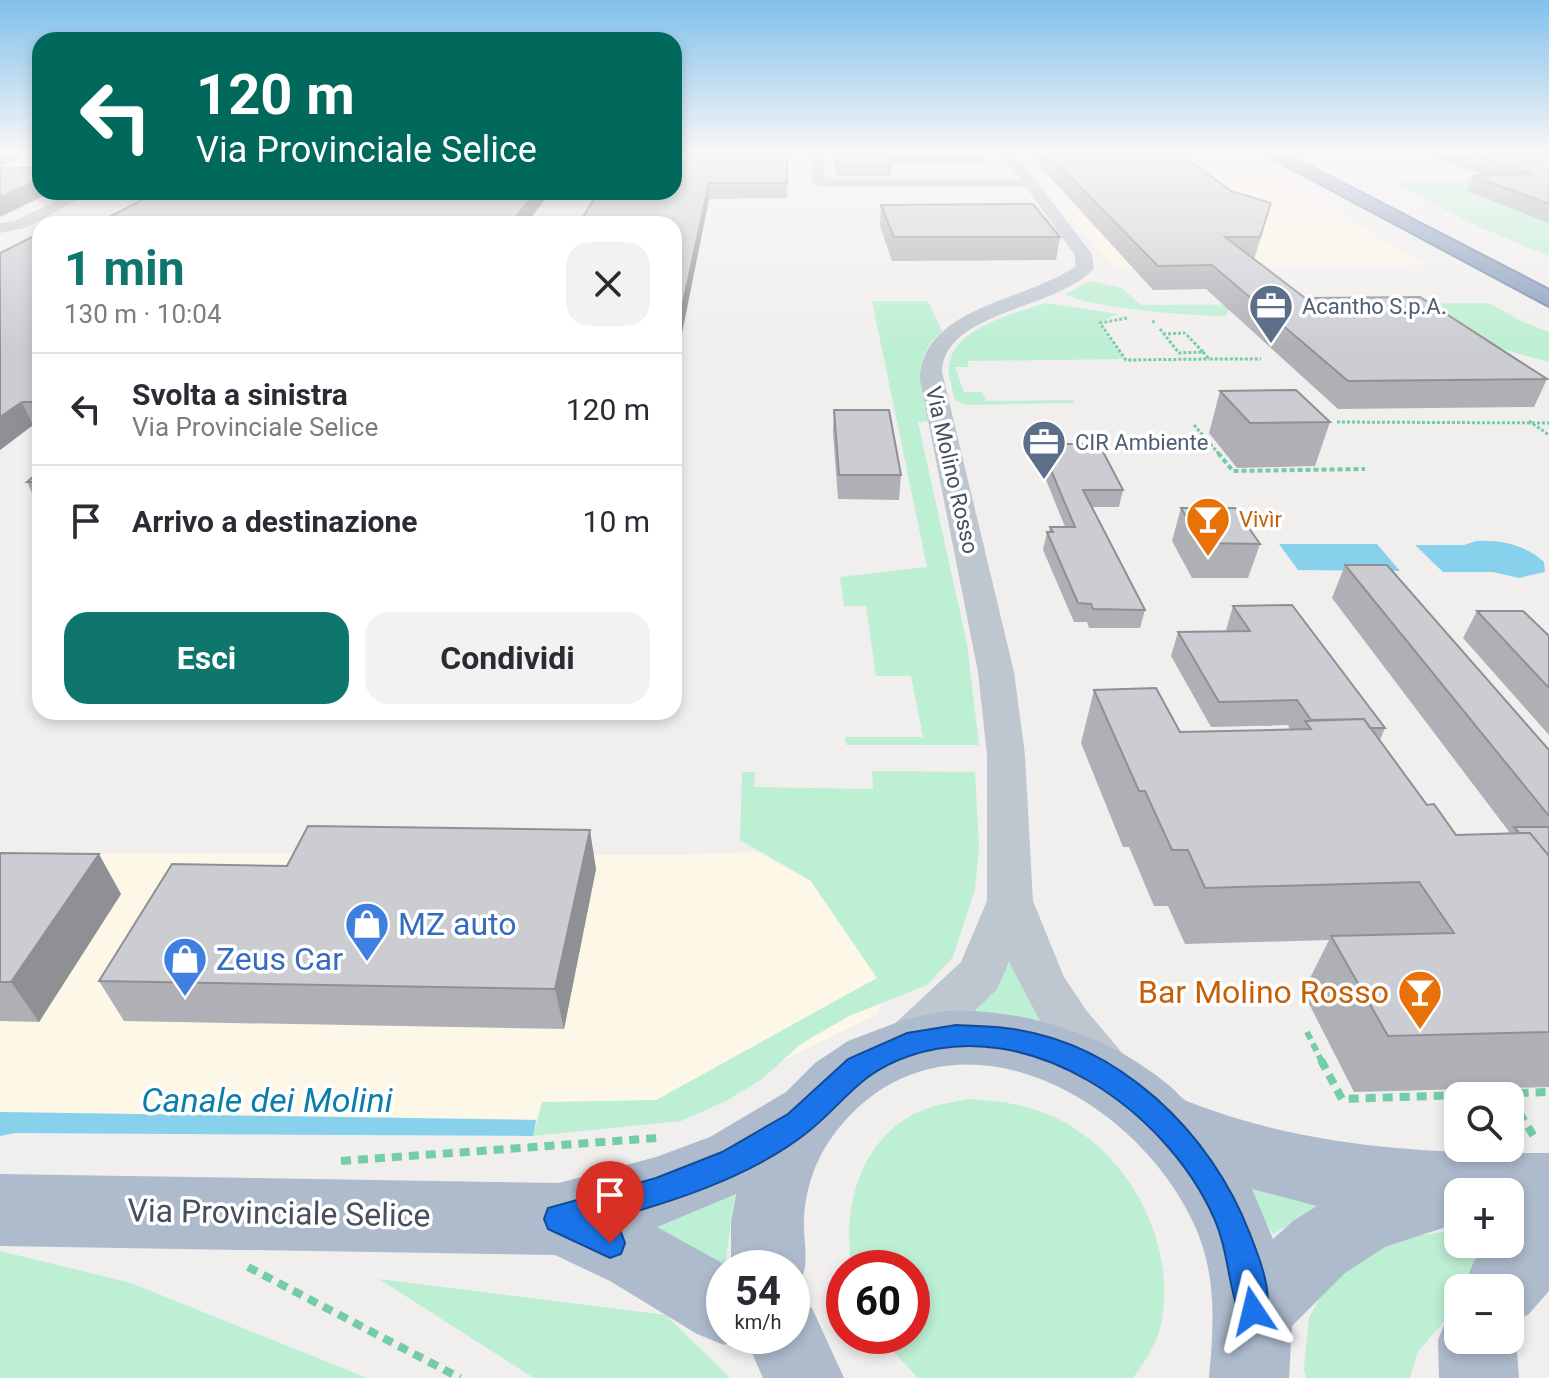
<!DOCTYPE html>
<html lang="it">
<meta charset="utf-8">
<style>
body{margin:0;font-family:Roboto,sans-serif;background:#f2f2f3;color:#2b2b33;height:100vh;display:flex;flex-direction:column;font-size:30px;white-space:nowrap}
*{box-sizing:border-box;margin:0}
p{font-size:26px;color:#7c7c81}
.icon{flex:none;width:44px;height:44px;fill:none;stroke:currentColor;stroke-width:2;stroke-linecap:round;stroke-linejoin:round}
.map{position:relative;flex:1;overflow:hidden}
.details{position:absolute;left:32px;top:216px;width:650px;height:504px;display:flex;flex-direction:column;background:#fff;border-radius:24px;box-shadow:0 4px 12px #0003}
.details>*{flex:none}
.top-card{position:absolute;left:32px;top:32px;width:650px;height:168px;border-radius:24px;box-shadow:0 4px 12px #0003;background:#00695c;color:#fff;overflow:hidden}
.fabs{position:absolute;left:1444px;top:1082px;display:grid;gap:16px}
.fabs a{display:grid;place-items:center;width:80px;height:80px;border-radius:16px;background:#fff;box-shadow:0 4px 12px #0003;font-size:40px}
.speed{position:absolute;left:706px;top:1250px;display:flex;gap:16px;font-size:40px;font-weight:700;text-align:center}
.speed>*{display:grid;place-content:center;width:104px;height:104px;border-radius:50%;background:#fff;box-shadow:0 4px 12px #0003;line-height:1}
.speed small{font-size:20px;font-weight:400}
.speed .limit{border:12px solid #d22;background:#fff;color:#111}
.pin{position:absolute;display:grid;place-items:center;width:68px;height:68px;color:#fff;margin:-82px -34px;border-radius:50% 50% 50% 0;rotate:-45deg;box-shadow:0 0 8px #0007}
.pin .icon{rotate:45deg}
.me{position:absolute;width:88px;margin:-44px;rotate:350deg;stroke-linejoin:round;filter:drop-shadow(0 0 6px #0008)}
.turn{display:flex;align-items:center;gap:28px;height:168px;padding:0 32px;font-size:36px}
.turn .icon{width:104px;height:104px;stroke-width:2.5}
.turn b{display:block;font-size:56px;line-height:68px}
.round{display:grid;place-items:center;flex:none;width:84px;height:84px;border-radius:24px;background:#f2f2f3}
.overview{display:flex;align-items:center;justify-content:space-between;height:136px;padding:0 32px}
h1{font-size:48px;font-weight:700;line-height:60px;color:#0f766e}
.primary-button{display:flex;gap:16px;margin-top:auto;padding:16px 32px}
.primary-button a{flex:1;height:92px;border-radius:24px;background:#0f766e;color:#fff;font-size:32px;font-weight:700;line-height:92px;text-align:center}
.primary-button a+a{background:#f2f2f3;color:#2b2b33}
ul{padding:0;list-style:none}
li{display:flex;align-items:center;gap:24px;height:112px;padding:0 32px;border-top:2px solid #e1e1e2}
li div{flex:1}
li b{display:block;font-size:30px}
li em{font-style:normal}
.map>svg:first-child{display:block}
</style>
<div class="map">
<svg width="1549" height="1378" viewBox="0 0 1549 1378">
<rect width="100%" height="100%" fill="#f1eeee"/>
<!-- commercial -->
<path fill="#fcf7e7" d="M1094,173l181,2 151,90 -312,2 -49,-55 2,-4 19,-6 -37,-14 60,1z
M757,852l55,30 78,103 -13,29 -215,107 -662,-9v-259l671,2z"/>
<!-- green -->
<path fill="#bcefd3" d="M1486,180l63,27v49l-70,-29 -86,-44z
M1090,281l32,7 19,17 348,-2 32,18 28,11v30l-62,-17 -255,-38 -7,9c-31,0 -137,-8 -160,-22z
M872,301h56l14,30c-32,29 -21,51 -13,90l-11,1 49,222 12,101h-133l-1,-8h78l-12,-61h-35l-10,-70h-22l-4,-29 87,-10z
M1046,303l73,11 -21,9 26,36 -157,2 2,6h-14l9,25h18l4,9 86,-1 2,3 -107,2 -12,-5c-2,-10 -8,-26 -6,-36 7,-37 66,-51 97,-61z
M872,771l103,1 4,75 -4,42 -22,68 -26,28 -78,31 -48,28 -39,35 -36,22 -45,20 -148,15 9,-34 114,-2 221,-122 -67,-98 -70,-40 2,-68h13l-1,15 119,2z
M1013,958l31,68 -71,-10z
M970,1099c25,2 49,4 72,13 80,30 134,122 120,206 -3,22 -16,42 -29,60h-215l-39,-42h33v-68h-60c-11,-65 11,-140 82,-162 12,-3 24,-5 36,-7z
M1240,1176l84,30 -51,28z
M735,1195l-10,71 -102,-39z
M1546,1219l-73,69h-15v17l-41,48 -7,25h-104l-2,-10 5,-50 20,-37 63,-42 66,-9v14h52v-21z
M0,1251l131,32 236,95h-367z
M379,1279l287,36 64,63h-196z"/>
<!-- water -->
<path fill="#88d1ec" d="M1476,541c24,-2 50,4 68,21l1,10 -26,6 -26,-6h-50l-28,-27h49z
M1279,544h98l23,27 -102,-1z
M0,1112l536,8 -3,16 -517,-3 -16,3z"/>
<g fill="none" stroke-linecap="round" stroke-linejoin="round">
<!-- motorway casing -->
<g stroke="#7088a9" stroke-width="4">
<path id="motorway" d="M1265,154h21l263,136v16z"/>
</g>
<!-- path-far3 -->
<path stroke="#73cda7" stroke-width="3" stroke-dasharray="3 2" stroke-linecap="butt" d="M1127,318l-27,5 26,37 83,-1
M1152,321l4,2
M1160,329l19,24 24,-1 -18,-19
M1163,334l22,-1
M1203,352l6,7h52
M1529,421l20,14
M1337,422l212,1
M1194,425l26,30"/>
<!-- path-far2 -->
<path stroke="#73cda7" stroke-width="4" stroke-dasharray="5 3" stroke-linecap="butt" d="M1218,453l15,18 132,-2"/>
<!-- path-far1 -->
<path stroke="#73cda7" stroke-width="6" stroke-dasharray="8 5" stroke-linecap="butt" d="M1307,1032l15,30"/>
<!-- path -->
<path stroke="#73cda7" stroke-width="8" stroke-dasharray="10 7" stroke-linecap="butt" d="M1321,1060l21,39 207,-7
M1510,1098l25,40
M341,1161l317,-23
M248,1267l212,111"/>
<!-- minor -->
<path fill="#bec7d0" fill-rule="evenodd" d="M810,154h12l4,25h194l-18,-25h13l77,100 2,14c-34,41 -151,43 -152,104l72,300 11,83 8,146 31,76 22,33 37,44 7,17 -7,17 -19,7 -19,-7 -35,-48 -41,-78 -12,27 -72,72 -18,7 -18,-7 -8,-16 8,-16 72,-67 26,-61v-146l-9,-83 -58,-292c1,-73 107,-79 156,-114l-2,-12 -48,-67h-206l-7,-4z
M74,192h18l-67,36 -25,5v-10l15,-2z"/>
<!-- primary -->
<path fill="#adbbcd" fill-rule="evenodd" d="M945,1011c59,-3 123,13 175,41 17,10 36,22 51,35 6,5 10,12 18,15 116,45 237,52 360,51v138l-21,24 -18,7v-34h-47l11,-27 17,-17h19v-18l6,-3h-6v-31h-52v31l-73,24 -40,26 -53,53 -3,52h-80c5,-54 8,-104 -15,-154 -60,-131 -247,-230 -356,-95 -21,26 -32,56 -34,89 -1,16 3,33 1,48 -1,10 -7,20 -11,28l-2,1v-27h-61v-45l5,-29 -79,33 74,41h-7v68h68v-36l20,8 32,70h-81l-18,-41 -21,8 -27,-11 -87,-53 -55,-26 -555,-9v-72l559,9 97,-26 54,-20 76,-45 29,-29 33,-22 58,-22zM1252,1189l65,17 -24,15 -20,18z
M1458,1309v31h52v-15l6,15 3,38h-80l-1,-38 11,-28z"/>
<!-- motorway -->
<use href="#motorway" fill="#859dbe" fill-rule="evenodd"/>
</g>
<!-- wall -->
<path fill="#afb0b5" d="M787,154v44l-78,1 -35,173v-148h-95z
M833,154h151l-1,10h-92v12h-55z
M1029,154h152l84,70 -11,35 51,39 242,81 -13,28 -196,2 -132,-120 -53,1z
M1438,154h111v69l-82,-32 6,-15 12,-1 -48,-16z
M881,205l179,32 -4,23 -164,1 -12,-35z
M40,233v192h-7l-33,25z
M1220,391l110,31 -15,44 -78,2 -28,-35z
M834,410l67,65 -2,25 -61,-1 -5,-66z
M1040,444l83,46 -4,17h-27l53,103 -5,18h-51l-2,-6h-13l-31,-72 4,-18h2l1,-5h15l-27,-67z
M40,471v37h-1l-12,-26z
M1181,508l79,36 -12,34h-56l-20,-37z
M1345,565l204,185v337l-195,5 -51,-100 26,-52 -144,4 -17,-38h-14l-25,-59h-6l-42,-104 13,-53 86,42 110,-2 -2,-5 -77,2 -40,-71 7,-24 49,-1 -1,-1 7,-24 152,122 -5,12 47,65 29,30 54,-2 -178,-235z
M1477,611l72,25v99l-86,-97z
M0,853l121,41 -82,128 -39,-1z
M596,869l-32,160 -440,-8 -25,-40z"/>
<!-- shaded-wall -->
<path fill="#8e9094" d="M0,154h31l-31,13z
M40,179v13h12l-52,25v-20z
M709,183v16l-35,173v-27z
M536,192h15l-25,32h-16z
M22,402l11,23 -33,25v-33z
M590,830l6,39 -32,160 -9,-40z
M99,854l22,40 -82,128 -28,-40z"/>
<!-- building -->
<path fill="#cbcdd3" stroke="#8e9094" stroke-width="2" d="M674,154h113v29h-78l-35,162v-121h-95l19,-32h76z
M835,154h54l3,9h-55z
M1048,154h133l50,37 40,12 -11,34h-35l80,61 115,-1 127,82 -199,2 -136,-116 -54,1z
M1471,154h78v50l-76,-28 60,-2z
M0,168h40v11l-40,18z
M157,192h379l-26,32h-453h39z
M1033,204l27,33h-166l-13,-32z
M40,233v169h-18l-22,15v-164z
M1296,390l34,32 -80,1 -30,-32z
M834,410h55l12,65h-62z
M1040,444h59l24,46h-40l62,120 -52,-1 -2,-5 -13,-1 -31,-71h6l-3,-5h25z
M40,471v11h-13z
M1181,508h54l25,36 -58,-1z
M1345,565h42l162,185v66z
M1292,605l93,123h-15l-6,-9 -53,1 -14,-20 -78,2 -41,-70 72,-1 -17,-25z
M1477,611h46l26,25v52z
M1156,688l24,44 131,-3 -6,-8 59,-2 63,86 7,-1 22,31 74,-2 19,23v176l-161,4 -57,-100 123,-3 -35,-51 -214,6 -17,-38h-16l-27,-59h-6l-45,-101z
M308,826l282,4 -35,159 -456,-8 73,-117 115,2z
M1514,827h35v29l-19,-23h-11z
M0,853l99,1 -88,128h-11z"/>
<!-- sky -->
<linearGradient id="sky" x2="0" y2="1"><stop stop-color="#81c0ea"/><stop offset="0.44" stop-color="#f9f7f7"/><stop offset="1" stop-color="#f9f7f7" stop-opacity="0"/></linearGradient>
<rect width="1549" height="347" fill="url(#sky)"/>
<!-- route -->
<path fill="#1a73e8" stroke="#114b97" stroke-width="2" d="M956,1025c16,1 33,1 49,3 113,13 206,104 245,206 10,25 25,63 14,88l-11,5 -11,-5c-14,-33 -13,-70 -28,-104 -48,-108 -185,-204 -305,-162 -50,17 -63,45 -100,75 -57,46 -140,72 -210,91l22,10 4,11 -4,11 -11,4 -62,-29 -4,-10 4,-11 108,-30 66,-26 66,-38 60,-55 59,-26z"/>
<!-- icons -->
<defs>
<g id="office-pin" transform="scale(2.3)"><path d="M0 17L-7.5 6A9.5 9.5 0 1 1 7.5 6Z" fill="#5c6f8a" stroke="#fff"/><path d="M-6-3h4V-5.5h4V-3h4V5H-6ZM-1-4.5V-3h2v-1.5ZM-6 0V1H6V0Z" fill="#fff"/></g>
<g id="bar-pin" transform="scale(2.3)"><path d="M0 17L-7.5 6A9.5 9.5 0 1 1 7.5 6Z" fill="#e8710a" stroke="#fff"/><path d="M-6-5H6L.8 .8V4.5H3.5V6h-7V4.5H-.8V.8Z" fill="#fff"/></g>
<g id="shop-pin" transform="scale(2.3)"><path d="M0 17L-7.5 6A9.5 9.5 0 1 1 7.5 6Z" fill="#3f7fe0" stroke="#fff"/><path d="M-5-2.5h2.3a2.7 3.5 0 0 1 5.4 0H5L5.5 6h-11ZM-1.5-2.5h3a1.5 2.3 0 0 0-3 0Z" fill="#fff"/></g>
</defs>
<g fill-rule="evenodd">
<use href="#office-pin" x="1271" y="306"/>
<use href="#office-pin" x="1044" y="442"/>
<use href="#bar-pin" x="1208" y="519"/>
<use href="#shop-pin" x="367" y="924"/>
<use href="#shop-pin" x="185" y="959"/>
<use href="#bar-pin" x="1420" y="992"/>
</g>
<g text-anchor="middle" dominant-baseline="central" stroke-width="7" stroke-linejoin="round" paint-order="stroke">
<!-- far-service labels -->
<g font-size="22" fill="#4e5e75" stroke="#fff" text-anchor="start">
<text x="1302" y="306">Acantho S.p.A.</text>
<text x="1075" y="442">CIR Ambiente</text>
</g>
<!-- far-street labels -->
<g font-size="22" fill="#46505c" stroke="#fff">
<text transform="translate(952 470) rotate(77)">Via Molino Rosso</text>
</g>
<!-- far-food labels -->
<g font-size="22" fill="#c56008" stroke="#fff" text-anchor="start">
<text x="1239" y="519">Vivìr</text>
</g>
<!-- near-shop labels -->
<g font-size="32" fill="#366cbe" stroke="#fff" text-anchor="start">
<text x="398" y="924">MZ auto</text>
<text x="216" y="959">Zeus Car</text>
</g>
<!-- near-food labels -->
<g font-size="32" fill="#c56008" stroke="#fff" text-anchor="end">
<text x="1389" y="992">Bar Molino Rosso</text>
</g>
<!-- near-street labels -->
<g font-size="32" fill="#46505c" stroke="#fff">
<text transform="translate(279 1213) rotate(1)">Via Provinciale Selice</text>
</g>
<!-- near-water labels -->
<g font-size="34" font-style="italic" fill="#0b7eaa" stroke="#fff">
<text x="267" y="1100">Canale dei Molini</text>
</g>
</g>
</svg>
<div class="fabs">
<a><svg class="icon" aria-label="search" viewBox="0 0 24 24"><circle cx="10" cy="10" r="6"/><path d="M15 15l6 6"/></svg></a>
<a>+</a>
<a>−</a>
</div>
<div class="speed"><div>54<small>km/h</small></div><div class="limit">60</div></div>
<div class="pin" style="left:610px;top:1243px;background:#d93025"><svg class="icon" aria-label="arrive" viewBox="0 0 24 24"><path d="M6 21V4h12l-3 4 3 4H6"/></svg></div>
<svg class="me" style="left:1253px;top:1311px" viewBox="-20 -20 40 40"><path d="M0-17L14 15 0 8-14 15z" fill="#1a73e8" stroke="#fff" stroke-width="4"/></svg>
<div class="top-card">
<div class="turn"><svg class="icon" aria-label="left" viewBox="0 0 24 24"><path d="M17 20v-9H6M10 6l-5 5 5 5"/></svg><div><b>120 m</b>Via Provinciale Selice</div></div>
</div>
<section class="details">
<div class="overview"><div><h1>1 min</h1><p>130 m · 10:04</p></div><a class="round"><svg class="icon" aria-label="close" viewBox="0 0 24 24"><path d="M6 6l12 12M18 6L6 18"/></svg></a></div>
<ul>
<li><svg class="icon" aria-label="left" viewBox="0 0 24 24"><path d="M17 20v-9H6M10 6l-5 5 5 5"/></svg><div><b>Svolta a sinistra</b><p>Via Provinciale Selice</p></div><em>120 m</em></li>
<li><svg class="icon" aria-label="arrive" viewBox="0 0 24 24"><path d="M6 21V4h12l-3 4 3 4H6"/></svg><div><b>Arrivo a destinazione</b></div><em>10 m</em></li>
</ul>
<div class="primary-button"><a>Esci</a><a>Condividi</a></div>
</section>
</div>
